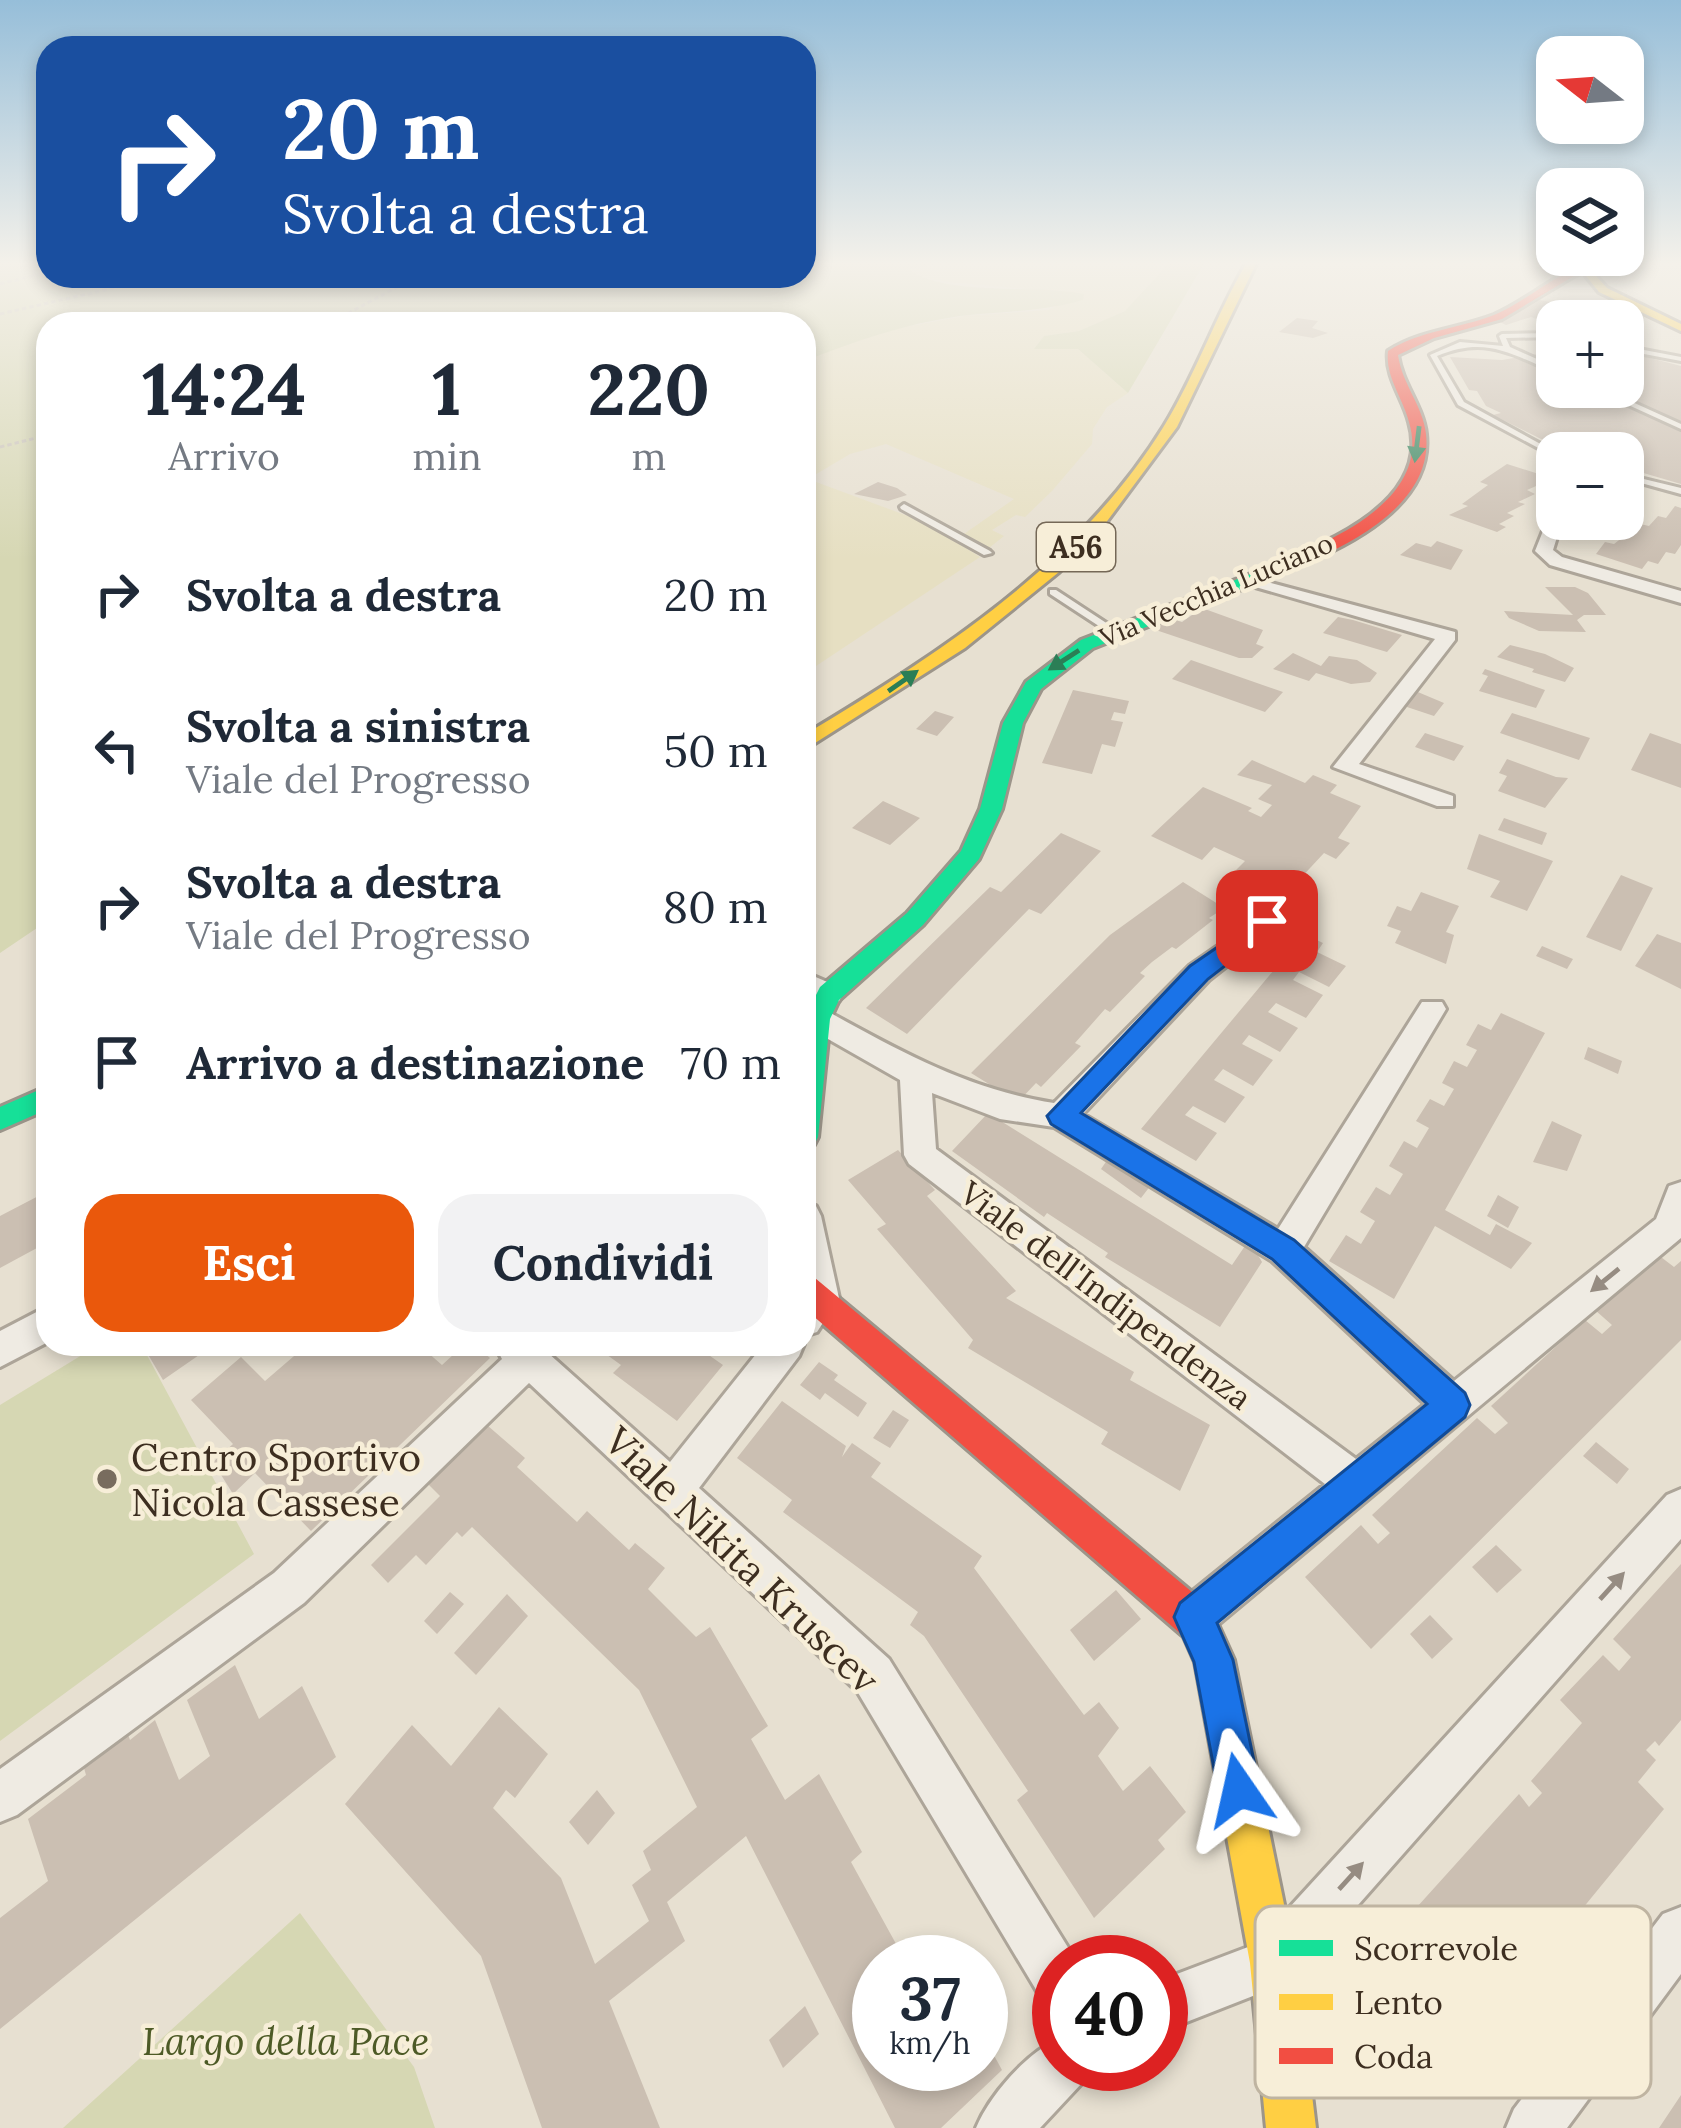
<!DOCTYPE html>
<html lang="it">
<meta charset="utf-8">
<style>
body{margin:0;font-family:Lora,serif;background:#f2f2f3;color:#1f2937;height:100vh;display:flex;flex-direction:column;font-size:45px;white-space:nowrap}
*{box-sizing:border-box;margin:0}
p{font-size:39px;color:#747a83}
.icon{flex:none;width:66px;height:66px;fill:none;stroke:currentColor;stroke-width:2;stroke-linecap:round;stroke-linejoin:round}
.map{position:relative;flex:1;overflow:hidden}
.drawer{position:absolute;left:36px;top:312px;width:780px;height:1044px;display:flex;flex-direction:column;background:#fff;border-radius:36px;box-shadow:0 6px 18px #0003}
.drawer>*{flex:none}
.banner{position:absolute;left:36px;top:36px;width:780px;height:252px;border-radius:36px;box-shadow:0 6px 18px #0003;background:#1a4fa0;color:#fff;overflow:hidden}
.needle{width:78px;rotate:287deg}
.buttons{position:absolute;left:1536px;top:36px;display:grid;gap:24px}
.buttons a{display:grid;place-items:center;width:108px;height:108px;border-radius:24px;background:#fff;box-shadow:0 6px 18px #0003;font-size:60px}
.speed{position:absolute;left:852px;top:1935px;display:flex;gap:24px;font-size:60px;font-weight:700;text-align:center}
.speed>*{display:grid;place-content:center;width:156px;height:156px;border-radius:50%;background:#fff;box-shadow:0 6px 18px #0003;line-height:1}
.speed small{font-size:30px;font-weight:400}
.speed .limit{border:18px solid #d22;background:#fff;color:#111}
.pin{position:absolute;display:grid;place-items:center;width:102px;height:102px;color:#fff;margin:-51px;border-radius:24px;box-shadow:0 6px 18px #0006}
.me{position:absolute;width:132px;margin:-66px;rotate:349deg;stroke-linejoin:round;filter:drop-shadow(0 0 9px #0008)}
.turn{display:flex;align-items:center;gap:42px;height:252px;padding:0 48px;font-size:54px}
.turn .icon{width:156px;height:156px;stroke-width:2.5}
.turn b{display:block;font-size:84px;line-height:102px}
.eta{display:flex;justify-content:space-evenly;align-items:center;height:204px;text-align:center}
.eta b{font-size:72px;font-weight:800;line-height:84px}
.primary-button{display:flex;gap:24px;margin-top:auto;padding:24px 48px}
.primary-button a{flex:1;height:138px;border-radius:36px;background:#ea580c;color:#fff;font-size:48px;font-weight:800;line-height:138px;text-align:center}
.primary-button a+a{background:#f2f2f3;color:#1f2937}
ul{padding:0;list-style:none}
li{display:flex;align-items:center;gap:36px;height:156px;padding:0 48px}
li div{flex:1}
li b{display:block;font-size:45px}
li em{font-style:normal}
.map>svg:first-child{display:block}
</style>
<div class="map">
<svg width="1681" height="2128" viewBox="0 0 1681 2128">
<rect width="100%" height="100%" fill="#e7e0d1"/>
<!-- farmland -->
<path fill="#e6dfc2" d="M953,262h217l-45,49 -46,20 -35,5 -9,12 43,1 50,44 -21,14 -14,22 -1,15 -40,47 -27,26 -9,-2 -24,15 12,6 -15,12 -25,-14 50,-35 -128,-55 -36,10 -42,25 116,43 56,35 -176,117v-313l74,-29 86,-16 84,-6 35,-16 -134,-12 -30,-5 -13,-8z"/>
<!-- green -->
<path fill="#d6d7b3" d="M0,262h48v14h756v-14h149l-45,7c37,28 128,15 176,25l-1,6c-41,12 -81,11 -123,16 -56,8 -104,25 -156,45v-37h-756v570l-11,34 -37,25z
M1170,262h35l-77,131 -50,-44h-44l10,-13 35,-5 46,-20z
M100,1344h41l113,210 -254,187v-336z
M300,1913l114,154 21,61h-372z"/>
<!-- building -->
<path fill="#cbbfb2" d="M1534,299l63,12 25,6 -10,4 -45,-10 -7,6 -15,-3 -4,3 15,3 -7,4 -18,-7 -25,8 -8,-4z
M1297,318l21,3 -6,7 16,5 -15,5 -34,-6z
M1557,345v42h66v-36l58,15v118l-58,-17v-14h-54l-76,-38 8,-2 -15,-7 -9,-15 -8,-1 -19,-33 52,3 47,-8z
M1507,464l38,12 -8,4 6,3 -16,7 8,4 -17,8 7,2 -18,9 7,3 -15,8 7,3 -9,5 -48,-17 19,-9 -6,-2 26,-19 -8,-3z
M878,482l19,6 10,7 -19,6 -34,-7z
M1675,506l6,2v37l-6,9 -9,-2 -8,12 -10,-3 -6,8 -46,-15 9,-12 9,2 26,-20 9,2 9,-10 8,2z
M1437,541l26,9 -12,20 -51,-15 16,-12 15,4z
M1545,587h30l13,6 18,22h-22l-7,5 9,12 -47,-1 -30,-13 -5,-7 69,4z
M1202,608l61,22 -7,14 8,3 -12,11h-13l-98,-33 22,-9 19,6z
M1338,617l15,3 49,15 -15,17 -64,-19z
M1510,645l35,9 29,14 -9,14 -33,-10 2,-3 -37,-12z
M1293,653l28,13 8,-10 28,4 20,13 -7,9 -19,2 -35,-11 -7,8 -36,-12z
M1191,660l92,32 -18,20 -93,-33z
M1485,669l60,21 -9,18 -57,-17 9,-15 -6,-2z
M1073,690l56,11 -4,13 -11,-2 -3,8 12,2 -8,25 -13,-3 -10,30 -50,-11z
M1413,690l31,13 -10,13 -33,-11z
M935,711l19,6 -17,19 -21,-7z
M1512,713l78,25 -11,22 -79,-27z
M1425,733l39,13 -10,15 -39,-14z
M1650,733l31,11v44l-50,-18z
M1507,759l49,18 12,1 -23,30 -47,-17 9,-15 -8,-3z
M1252,760l53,23 8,-8 24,10 -7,8 31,13 -23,32 12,5 -14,16 -12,-6 -40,43 -48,-26 9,-9 -31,-14 -12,13 -51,-24 52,-49 49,21 -4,3 13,6 11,-12 -14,-6 14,-14 -35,-10z
M883,801l37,17 -30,27 -38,-17z
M1504,818l43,15 -5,12 -44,-15z
M1061,833l40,18 -60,63 -12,-5 -122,125 -41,-26 124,-121 11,5z
M1479,834l74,27 -26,50 -37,-14 10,-16 -33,-12z
M1621,875l32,13 -32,63 -35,-14z
M1183,882l35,22 14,-8 6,3 -29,19 4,2 -37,29 -4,-2 -20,15 -12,11 5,3 -35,36 -5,-3 -30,34 6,3 -40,41 -5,-4 -18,19 -47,-29 139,-138z
M1421,892l38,14 -13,26 8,3 -8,29 -51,-21 6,-12 -14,-5 10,-20 14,5z
M1304,934l19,9 -6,9 29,14 -17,21 -30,-15 -6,8 30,15 -17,23 -30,-15 -8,9 30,16 -18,24 -31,-17 -7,9 31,16 -20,26 -30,-17 -9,11 31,17 -20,26 -32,-17 -8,9 32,18 -21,28 -55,-32z
M1657,934l24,9v46l-46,-23z
M1542,946l31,13 -6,10 -31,-13z
M1501,1013l44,20 -100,177 45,25 6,-11 36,19 -21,26 -76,-43 -41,73 -65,-38 17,-26 15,9 14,-23 -15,-9 16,-25 14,8 13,-21 -14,-8 15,-25 13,7 12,-20 -13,-7 14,-22 14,7 10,-17 -12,-6 12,-22 13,6 10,-17 -11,-5 12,-21 13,6z
M1588,1047l34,14 -4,13 -34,-15z
M988,1113l244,152 17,-25 13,22 -42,65 -115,-70 3,-4 -61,-40 -3,4 -92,-66z
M1552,1121l30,14 -15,36 -34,-9z
M898,1150l37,40 -8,6 89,95 -10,7 128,74 -4,8 80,45 -30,66 -79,-47 7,-12 -140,-84 5,-8 -96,-111 9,-5 -38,-44z
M1112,1153l39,32 -10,13 -40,-29z
M48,1191v51l-48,26v-52z
M1498,1195l21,12 -11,21 -21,-12z
M1657,1254l17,13 7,-6v79l-310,309 -66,-72 56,-52 17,19 12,-11 -18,-18 105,-97 18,16 13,-11 -17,-17 94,-86 17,14 10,-9 -17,-15z
M156,1344h59l-52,36 -17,-29z
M308,1344h110l24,21 23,-21h9l16,14 -179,173 -56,-58 -22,21 -20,-32 20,-18 -42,-44 50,-43 24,24z
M592,1344h101l30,21 -46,56 -64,-48 8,-8z
M819,1362l19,13 -4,5 33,23 -9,14 -33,-24 -5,7 -20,-15z
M782,1401l64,45 -4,11 10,-14 29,20 -10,14 111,79 -8,12 110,147 15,-13 20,26 -21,28 25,35 27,-25 36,46 -28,28 7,9 -71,69 -77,-118 11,-9 -104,-155 -14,-11 8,-13 -135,-100 9,-12 -55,-42z
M893,1410l16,10 -19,28 -17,-10z
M480,1419l45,39 -8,9 60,55 10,-11 42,39 6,-7 30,25 -17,21 48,48 14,-10 58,99 -17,13 34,61 34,-26 43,78 -11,10 55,100h-27v102h102v-21l4,-4 17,31 -61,58h-46l-149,-292 -79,66 18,39 -76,60 51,127h-118l-61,-172 -136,-152 67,-79 39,41 48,-59 49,47 -33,44 -9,-8 -13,18 68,70 34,86 54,-43 -17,-36 19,-15 -8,-19 54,-44 -58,-117 -167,-163 -10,10 -5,-5 -31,33 -10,-10 -28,28 -17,-18 69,-69 -19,-19z
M1596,1442l33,27 -12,15 -34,-28z
M1496,1545l26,25 -25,23 -25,-26z
M1681,1564v156l-22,26 -4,-5 -9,9 10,10 -18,22 26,27 -226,276 -82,-109 49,-55 13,17 13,-15 -14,-16 102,-113 10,13 13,-14 -11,-12 51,-58 -22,-23 43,-45 16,16 12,-14 -18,-18z
M1116,1590l25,29 -47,42 -24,-31z
M450,1592l14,12 -27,30 -13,-13z
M507,1594l21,22 -52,59 -22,-22z
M1430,1615l23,24 -21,20 -22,-25z
M235,1665l24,54 43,-33 34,71 -336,272v-111l48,-37 -20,-62 58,-44 -4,-14 44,-32 4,11 25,-20 24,60 31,-24 -23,-56z
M597,1790l18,23 -27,32 -19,-23z
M805,2006l14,28 -36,34 -14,-28z
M1681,2095v33h-22z"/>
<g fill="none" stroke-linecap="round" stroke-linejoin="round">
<!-- lane casing -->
<g stroke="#ada599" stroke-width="6">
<path id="lane" d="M1557,333v4l-51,1 4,9 47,21v5c-45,-18 -70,-38 -120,-17l27,46 93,51v5l-99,-53 -28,-50 30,-13 43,4 -4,-10 3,-2z
M1623,346l58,11v4l-58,-11z
M1589,387h10l82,37v5z
M1623,474l58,14v6l-58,-16z
M904,504l86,47 2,2 -8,2 -83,-46 -1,-2z
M1050,590h6l61,40 -9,2 -58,-38z"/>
</g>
<!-- street casing -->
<g stroke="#ada599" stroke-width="6">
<path id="street" d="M1560,519h20l-23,18 -4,13 9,7 119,34v12l-131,-38 -15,-14 8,-20z
M1245,576l210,56v8l-96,124 94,32v10h-16l-104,-39 102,-128 -190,-55z
M1267,912l13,9 -4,6 -67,53 -126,134 195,115 144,-227h20l4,7 -142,238 150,134 202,-162 13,-33 12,-4v56l-472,394 -15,6 -15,-6 -6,-15 6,-15 146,-118 -416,-320 -5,-9 -4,-75 -93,-53 -3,-11 13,-8 10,3c74,41 143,79 227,92l135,-137zM932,1093l68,26 54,8 218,134 153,143 -69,55 -420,-310z
M804,972l35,15 4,7 -4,7 -10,3 -25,-10z
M804,1202l12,4 5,10 18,82 -22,34 -13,4z
M48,1306v36l-48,25v-36z
M804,1343v1l-5,12 -100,132 190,171 188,303h-18v44l-18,-8 -184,-307 -328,-308 -225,220 -287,212 -17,7v-53l274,-196 228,-214 -8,-15h44l132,118 94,-118z
M1681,1489v50l-390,442 -130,51v-52l95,-36 411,-449z
M1681,1907v67l-114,154h-61l8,-19 149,-195z
M1059,2039v25h31l-8,19 -42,45h-64c13,-32 51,-76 83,-89z"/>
</g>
<!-- fast casing -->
<g stroke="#9c958a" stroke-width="6">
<path id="fast" d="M1279,563l6,1v8l-192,76 -52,41 -18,34 -21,86 -23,50 -56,66 -84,75 -9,19 -12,118 -4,8 -10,4v-130l16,-32 87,-74 54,-62 19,-42 23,-86 23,-41 55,-42z
M48,1086v23l-48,21v-23z"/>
</g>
<!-- slow casing -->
<g stroke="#9c958a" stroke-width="6">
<path id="slow" d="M1247,262h10l-80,165 -75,101 -43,44 -94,76 -161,102v-15c136,-82 275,-171 360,-309 32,-52 52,-111 83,-164z
M1596,262h10l-10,14 11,12 74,36v7l-82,-39 -13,-16z
M1196,1602l14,5 24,53 62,303 20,165h-50l-16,-165 -55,-301 -18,-41 5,-14z"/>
</g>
<!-- jam casing -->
<g stroke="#9c958a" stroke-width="6">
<path id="jam" d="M1594,262l8,2 -28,12 -72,43 -68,19 -36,17c4,29 25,51 28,79 7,63 -60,102 -109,124 -14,7 -29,15 -44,14v-8c57,-22 159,-64 136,-142 -6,-24 -24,-45 -21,-71 33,-21 70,-22 106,-36 35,-15 62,-43 100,-53z
M804,1274l11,4 395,329 5,14 -5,14 -14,5 -14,-5 -378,-327z"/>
</g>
<!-- path -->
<path stroke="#c8c2b9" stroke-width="3" stroke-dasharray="4.5 3" stroke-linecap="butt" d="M0,284l48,-12
M0,314l166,-38
M328,324l71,-38 50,-10
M0,447l48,-12"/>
<!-- lane -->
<use href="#lane" fill="#efebe3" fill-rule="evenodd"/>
<!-- street -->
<use href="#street" fill="#efebe3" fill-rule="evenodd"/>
<!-- fast -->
<use href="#fast" fill="#16e098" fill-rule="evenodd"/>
<!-- slow -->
<use href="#slow" fill="#ffcf43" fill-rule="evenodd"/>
<!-- jam -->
<use href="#jam" fill="#f24e42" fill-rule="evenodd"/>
</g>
<!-- one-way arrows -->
<defs><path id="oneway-solid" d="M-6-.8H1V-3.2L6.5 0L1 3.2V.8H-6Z" transform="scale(3)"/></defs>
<g fill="#2b7e56">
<use href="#oneway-solid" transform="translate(1417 444) rotate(97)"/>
<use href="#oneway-solid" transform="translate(1064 660) rotate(147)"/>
<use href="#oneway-solid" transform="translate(903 681) rotate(-35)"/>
</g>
<g fill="#968c82">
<use href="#oneway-solid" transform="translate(1605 1280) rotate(141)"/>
<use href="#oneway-solid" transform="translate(1612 1586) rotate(-48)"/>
<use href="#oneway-solid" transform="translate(1351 1876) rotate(-48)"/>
</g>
<!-- sky -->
<linearGradient id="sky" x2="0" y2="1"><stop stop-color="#96bed9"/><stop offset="0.47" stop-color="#f4f1ea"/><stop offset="1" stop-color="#f4f1ea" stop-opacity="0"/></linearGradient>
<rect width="1681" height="560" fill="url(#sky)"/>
<!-- route -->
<path fill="#1a73e8" stroke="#114b97" stroke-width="3" d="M1267,913l8,2v12l-67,52 -127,134 213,127 171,153 5,12 -5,12 -248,206 16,37 27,130 -6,15 -15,6 -15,-6 -6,-15 -24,-128 -20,-45 6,-14 247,-199 -155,-145 -221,-135 -4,-8 143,-150z"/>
<!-- markers -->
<circle fill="#786c5e" stroke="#f7eed8" stroke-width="4.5" cx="107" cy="1479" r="12"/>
<g text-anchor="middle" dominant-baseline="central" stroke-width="9" stroke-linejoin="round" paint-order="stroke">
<!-- far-street labels -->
<g font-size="27" fill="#3d2e20" stroke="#f7eed8">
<text transform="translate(1216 590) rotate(-23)">Via Vecchia Luciano</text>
</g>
<!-- shield labels -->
<rect fill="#f7eed8" stroke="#756857" stroke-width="3" x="1037" y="523" width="78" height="48" rx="9"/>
<g font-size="30" font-weight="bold" fill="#3d2e20">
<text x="1076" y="547">A56</text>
</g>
<!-- street labels -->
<g font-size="33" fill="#3d2e20" stroke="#f7eed8">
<text transform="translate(1106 1295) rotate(37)">Viale dell'Indipendenza</text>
</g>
<!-- near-poi labels -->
<g font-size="39" fill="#3d2e20" stroke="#f7eed8" text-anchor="start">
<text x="131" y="1457">Centro Sportivo<tspan x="131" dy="45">Nicola Cassese</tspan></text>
</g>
<!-- near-street labels -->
<g font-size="39" fill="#3d2e20" stroke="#f7eed8">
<text transform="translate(742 1560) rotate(44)">Viale Nikita Kruscev</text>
</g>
<!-- near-park labels -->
<g font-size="39" font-style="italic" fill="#4d5a26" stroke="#f7eed8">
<text x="286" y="2041">Largo della Pace</text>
</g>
</g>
<!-- legend -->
<rect x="1255" y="1906" width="396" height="192" rx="18" fill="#f7eed8" stroke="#bfb4a1" stroke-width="3"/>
<rect x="1279" y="1940" width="54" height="16" fill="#16e098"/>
<rect x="1279" y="1994" width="54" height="16" fill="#ffcf43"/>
<rect x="1279" y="2048" width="54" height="16" fill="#f24e42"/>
<g font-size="33" fill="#3d2e20">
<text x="1354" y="1960">Scorrevole</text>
<text x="1354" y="2014">Lento</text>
<text x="1354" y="2068">Coda</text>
</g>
</svg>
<div class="buttons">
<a><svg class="needle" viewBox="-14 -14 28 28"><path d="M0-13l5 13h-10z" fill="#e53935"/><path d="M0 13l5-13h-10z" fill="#747a83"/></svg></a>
<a><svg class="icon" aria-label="layers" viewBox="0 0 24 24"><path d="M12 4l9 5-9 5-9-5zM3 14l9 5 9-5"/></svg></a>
<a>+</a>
<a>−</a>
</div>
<div class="speed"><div>37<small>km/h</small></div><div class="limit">40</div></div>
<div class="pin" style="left:1267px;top:921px;background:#d93025"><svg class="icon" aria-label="arrive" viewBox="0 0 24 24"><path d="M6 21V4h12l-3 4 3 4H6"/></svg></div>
<svg class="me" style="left:1239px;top:1790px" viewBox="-20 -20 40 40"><path d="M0-17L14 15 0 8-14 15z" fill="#1a73e8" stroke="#fff" stroke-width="4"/></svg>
<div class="banner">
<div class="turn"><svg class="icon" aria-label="right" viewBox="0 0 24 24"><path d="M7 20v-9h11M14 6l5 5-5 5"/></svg><div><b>20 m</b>Svolta a destra</div></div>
</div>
<section class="drawer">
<div class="eta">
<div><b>14:24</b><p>Arrivo</p></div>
<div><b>1</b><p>min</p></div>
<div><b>220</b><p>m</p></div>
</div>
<ul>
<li><svg class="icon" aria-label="right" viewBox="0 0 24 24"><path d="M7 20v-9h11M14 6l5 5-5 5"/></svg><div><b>Svolta a destra</b></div><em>20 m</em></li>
<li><svg class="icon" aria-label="left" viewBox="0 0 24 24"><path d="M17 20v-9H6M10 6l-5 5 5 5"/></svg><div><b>Svolta a sinistra</b><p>Viale del Progresso</p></div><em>50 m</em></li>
<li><svg class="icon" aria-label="right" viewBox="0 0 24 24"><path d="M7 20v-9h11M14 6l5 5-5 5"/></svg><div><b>Svolta a destra</b><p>Viale del Progresso</p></div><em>80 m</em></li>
<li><svg class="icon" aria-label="arrive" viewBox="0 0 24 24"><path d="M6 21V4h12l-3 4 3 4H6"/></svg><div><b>Arrivo a destinazione</b></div><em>70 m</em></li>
</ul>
<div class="primary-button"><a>Esci</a><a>Condividi</a></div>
</section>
</div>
